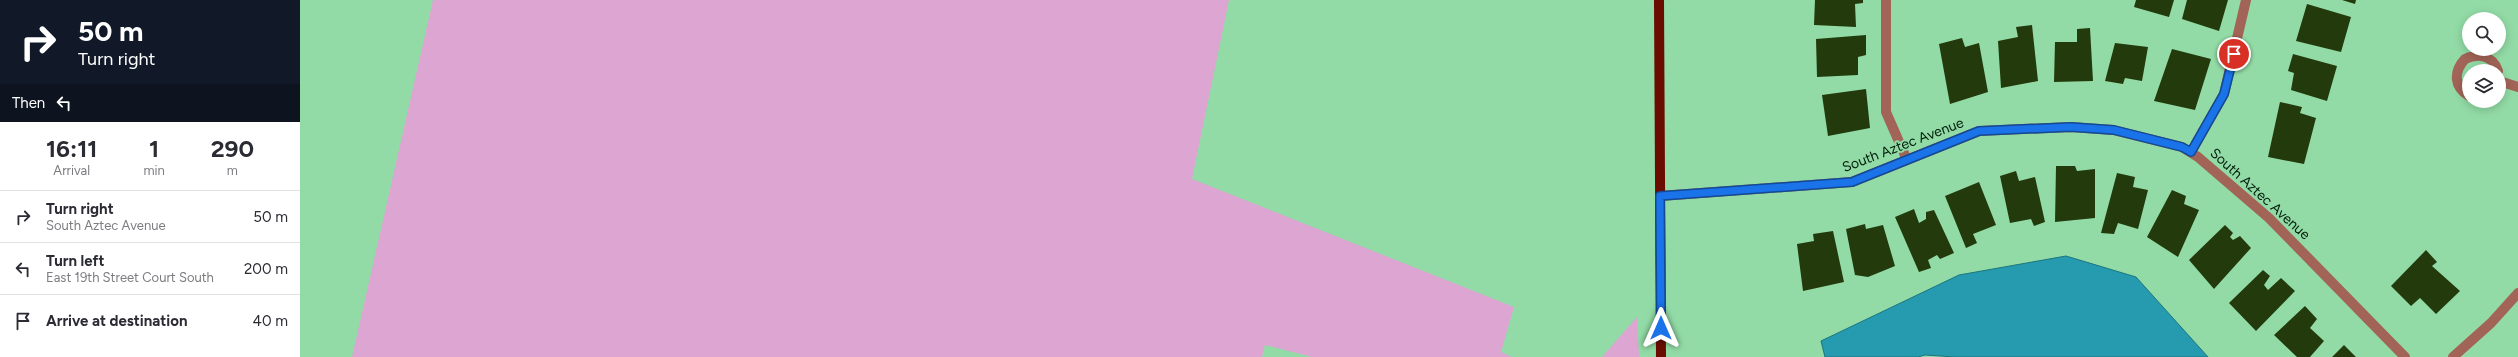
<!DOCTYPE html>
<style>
body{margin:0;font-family:Figtree,sans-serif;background:#f2f2f3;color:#2b2b33;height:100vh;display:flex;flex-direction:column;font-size:15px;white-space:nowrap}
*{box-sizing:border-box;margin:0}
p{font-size:13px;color:#7c7c81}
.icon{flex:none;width:22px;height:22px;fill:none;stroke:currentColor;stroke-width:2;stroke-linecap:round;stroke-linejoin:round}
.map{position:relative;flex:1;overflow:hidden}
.details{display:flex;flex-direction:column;background:#fff;width:300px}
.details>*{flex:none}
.banner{background:#111827;color:#fff;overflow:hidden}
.controls{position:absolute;left:2162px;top:12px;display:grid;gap:8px}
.controls a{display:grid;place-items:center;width:44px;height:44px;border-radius:50%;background:#fff;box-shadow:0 2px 10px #0003;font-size:20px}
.pin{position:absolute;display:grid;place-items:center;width:34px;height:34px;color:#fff;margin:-17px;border:2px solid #fff;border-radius:50%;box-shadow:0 1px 4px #0007}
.me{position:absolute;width:44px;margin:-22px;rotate:0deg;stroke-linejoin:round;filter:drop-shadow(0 0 3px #0008)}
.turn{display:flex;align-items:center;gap:14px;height:84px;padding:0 12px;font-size:18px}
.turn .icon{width:52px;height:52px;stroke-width:2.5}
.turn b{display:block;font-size:28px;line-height:34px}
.then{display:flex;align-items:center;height:38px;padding:0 12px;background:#0003;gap:8px;font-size:15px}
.eta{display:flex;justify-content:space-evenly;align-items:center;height:68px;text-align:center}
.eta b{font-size:24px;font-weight:700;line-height:28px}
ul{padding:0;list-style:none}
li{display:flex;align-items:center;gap:12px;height:52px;padding:0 12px;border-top:1px solid #e1e1e2}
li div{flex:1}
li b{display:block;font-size:15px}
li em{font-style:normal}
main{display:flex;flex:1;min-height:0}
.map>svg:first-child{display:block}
</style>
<main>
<section class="details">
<div class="banner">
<div class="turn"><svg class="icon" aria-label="right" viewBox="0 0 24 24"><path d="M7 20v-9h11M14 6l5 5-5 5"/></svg><div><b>50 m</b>Turn right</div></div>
<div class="then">Then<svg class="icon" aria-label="left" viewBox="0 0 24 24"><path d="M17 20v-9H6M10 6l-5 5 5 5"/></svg></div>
</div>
<div class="eta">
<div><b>16:11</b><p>Arrival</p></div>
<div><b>1</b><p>min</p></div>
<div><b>290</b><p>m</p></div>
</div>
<ul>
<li><svg class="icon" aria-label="right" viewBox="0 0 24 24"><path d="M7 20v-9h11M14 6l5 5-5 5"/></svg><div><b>Turn right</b><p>South Aztec Avenue</p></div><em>50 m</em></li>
<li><svg class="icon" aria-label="left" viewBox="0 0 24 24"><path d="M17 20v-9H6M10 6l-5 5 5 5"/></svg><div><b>Turn left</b><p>East 19th Street Court South</p></div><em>200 m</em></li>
<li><svg class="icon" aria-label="arrive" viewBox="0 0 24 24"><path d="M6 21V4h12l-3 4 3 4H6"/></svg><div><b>Arrive at destination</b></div><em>40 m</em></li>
</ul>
</section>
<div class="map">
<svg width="2218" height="357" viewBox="0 0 2218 357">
<rect width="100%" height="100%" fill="#92dba6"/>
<!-- green -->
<path fill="#dca5d2" d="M133,0h796l-37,179 322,128 -13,45 11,5h-200l-47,-12 -3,12h-910z
M1337,317l2,40h-37z"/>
<!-- water -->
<path fill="#269baf" stroke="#1b757e" d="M1766,256l70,21 72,80h-253l-30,-2 -7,2h-93l-4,-16 138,-66z"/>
<!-- building -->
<path fill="#233a0c" d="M1515,0h48v3l-8,1 1,23 -42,-2z
M1836,0h38l-5,17 -35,-10z
M1887,0h41l-9,31 -37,-12z
M2042,0h14l-1,4z
M2007,4l44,13 -10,35 -45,-11z
M1732,25l6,56 -37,7 -3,-47 20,-4 -2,-10z
M1790,28l3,53 -39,1 1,-40h22v-13z
M1566,35v20l-8,2v18l-41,2 -1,-38z
M1662,38l3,9 14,-4 9,49 -38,12 -11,-60z
M1815,43l33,4 -6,34 -17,-3 -2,6 -18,-3z
M1872,49l39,10 -16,51 -41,-9z
M1993,54l44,12 -10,35 -36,-11 3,-17 -6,-2z
M1566,89l4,39 -42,8 -6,-41z
M1980,102l22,5 -2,6 16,5 -12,46 -36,-7z
M1756,166h19l2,5 18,-2v49l-40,4z
M1716,171l3,10 16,-4 10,45 -11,4 -3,-7 -21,4 -10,-47z
M1817,173l18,4 -2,10 15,3 -10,39 -20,-6 -4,11 -13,-1z
M1679,182l17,43 -23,9 4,9 -11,5 -21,-52z
M1872,190l14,6 -2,8 15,6 -21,47 -31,-20z
M1614,209l5,14 7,-4v-7l8,-2 20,43 -14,6 -3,-4 -9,5 3,8 -12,4 -24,-55z
M1565,224l1,5 17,-4 12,41 -27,11 -13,-2 -9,-46z
M1925,225l8,8 -3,4 3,3 7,-4 11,12 -37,41 -25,-29z
M1533,231l11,51 -41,9 -6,-47 17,-3 -1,-7z
M2126,250l11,12 -5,4 28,25 -24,23 -16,-16 -9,8 -20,-20z
M1963,270l7,6 -6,9 4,5 13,-12 14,13 -39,40 -27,-28z
M2005,306l12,13 -7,9 14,13 -14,16h-13l-23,-22z
M2044,345l12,12h-24z"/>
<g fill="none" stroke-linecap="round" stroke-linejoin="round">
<!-- minor -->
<path stroke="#a26457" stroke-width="10" d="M1586,0v112l21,48
M2199,81l19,6
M2169,96c-15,-9 -16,-24 -4,-37 13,-6 28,-4 33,12
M1891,152l33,-58 22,-94
M1360,196l192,-14 127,-51 92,-4 42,3 69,17 16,10 71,61 136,139
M2153,357l38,-34 27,-30"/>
<!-- major -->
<path stroke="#6a0d00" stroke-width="10" d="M1359,0l2,357"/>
</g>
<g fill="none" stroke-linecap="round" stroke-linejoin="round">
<!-- route casing -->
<g stroke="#114b97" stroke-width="10">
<path id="route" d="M1361,328l-1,-132 192,-14 127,-51 92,-4 43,3 68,17 9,5 33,-58 10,-40"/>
</g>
<!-- route -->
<use href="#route" stroke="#1a73e8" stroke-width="7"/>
</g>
<g text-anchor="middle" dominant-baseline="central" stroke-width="4" stroke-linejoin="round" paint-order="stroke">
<!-- street labels -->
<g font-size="14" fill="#001c0a" stroke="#92dba6">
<text transform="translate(1603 145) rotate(-21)">South Aztec Avenue</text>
<text transform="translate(1960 194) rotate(42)">South Aztec Avenue</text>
</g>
</g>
</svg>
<div class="controls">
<a><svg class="icon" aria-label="search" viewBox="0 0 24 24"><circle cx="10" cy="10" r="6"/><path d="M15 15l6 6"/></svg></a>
<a><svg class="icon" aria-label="layers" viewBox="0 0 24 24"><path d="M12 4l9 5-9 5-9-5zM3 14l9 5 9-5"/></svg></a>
</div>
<div class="pin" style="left:1934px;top:54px;background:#d93025"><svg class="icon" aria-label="arrive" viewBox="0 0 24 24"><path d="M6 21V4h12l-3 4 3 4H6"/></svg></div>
<svg class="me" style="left:1361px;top:328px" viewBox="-20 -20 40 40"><path d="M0-17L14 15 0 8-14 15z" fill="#1a73e8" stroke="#fff" stroke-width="4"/></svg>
</div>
</main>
